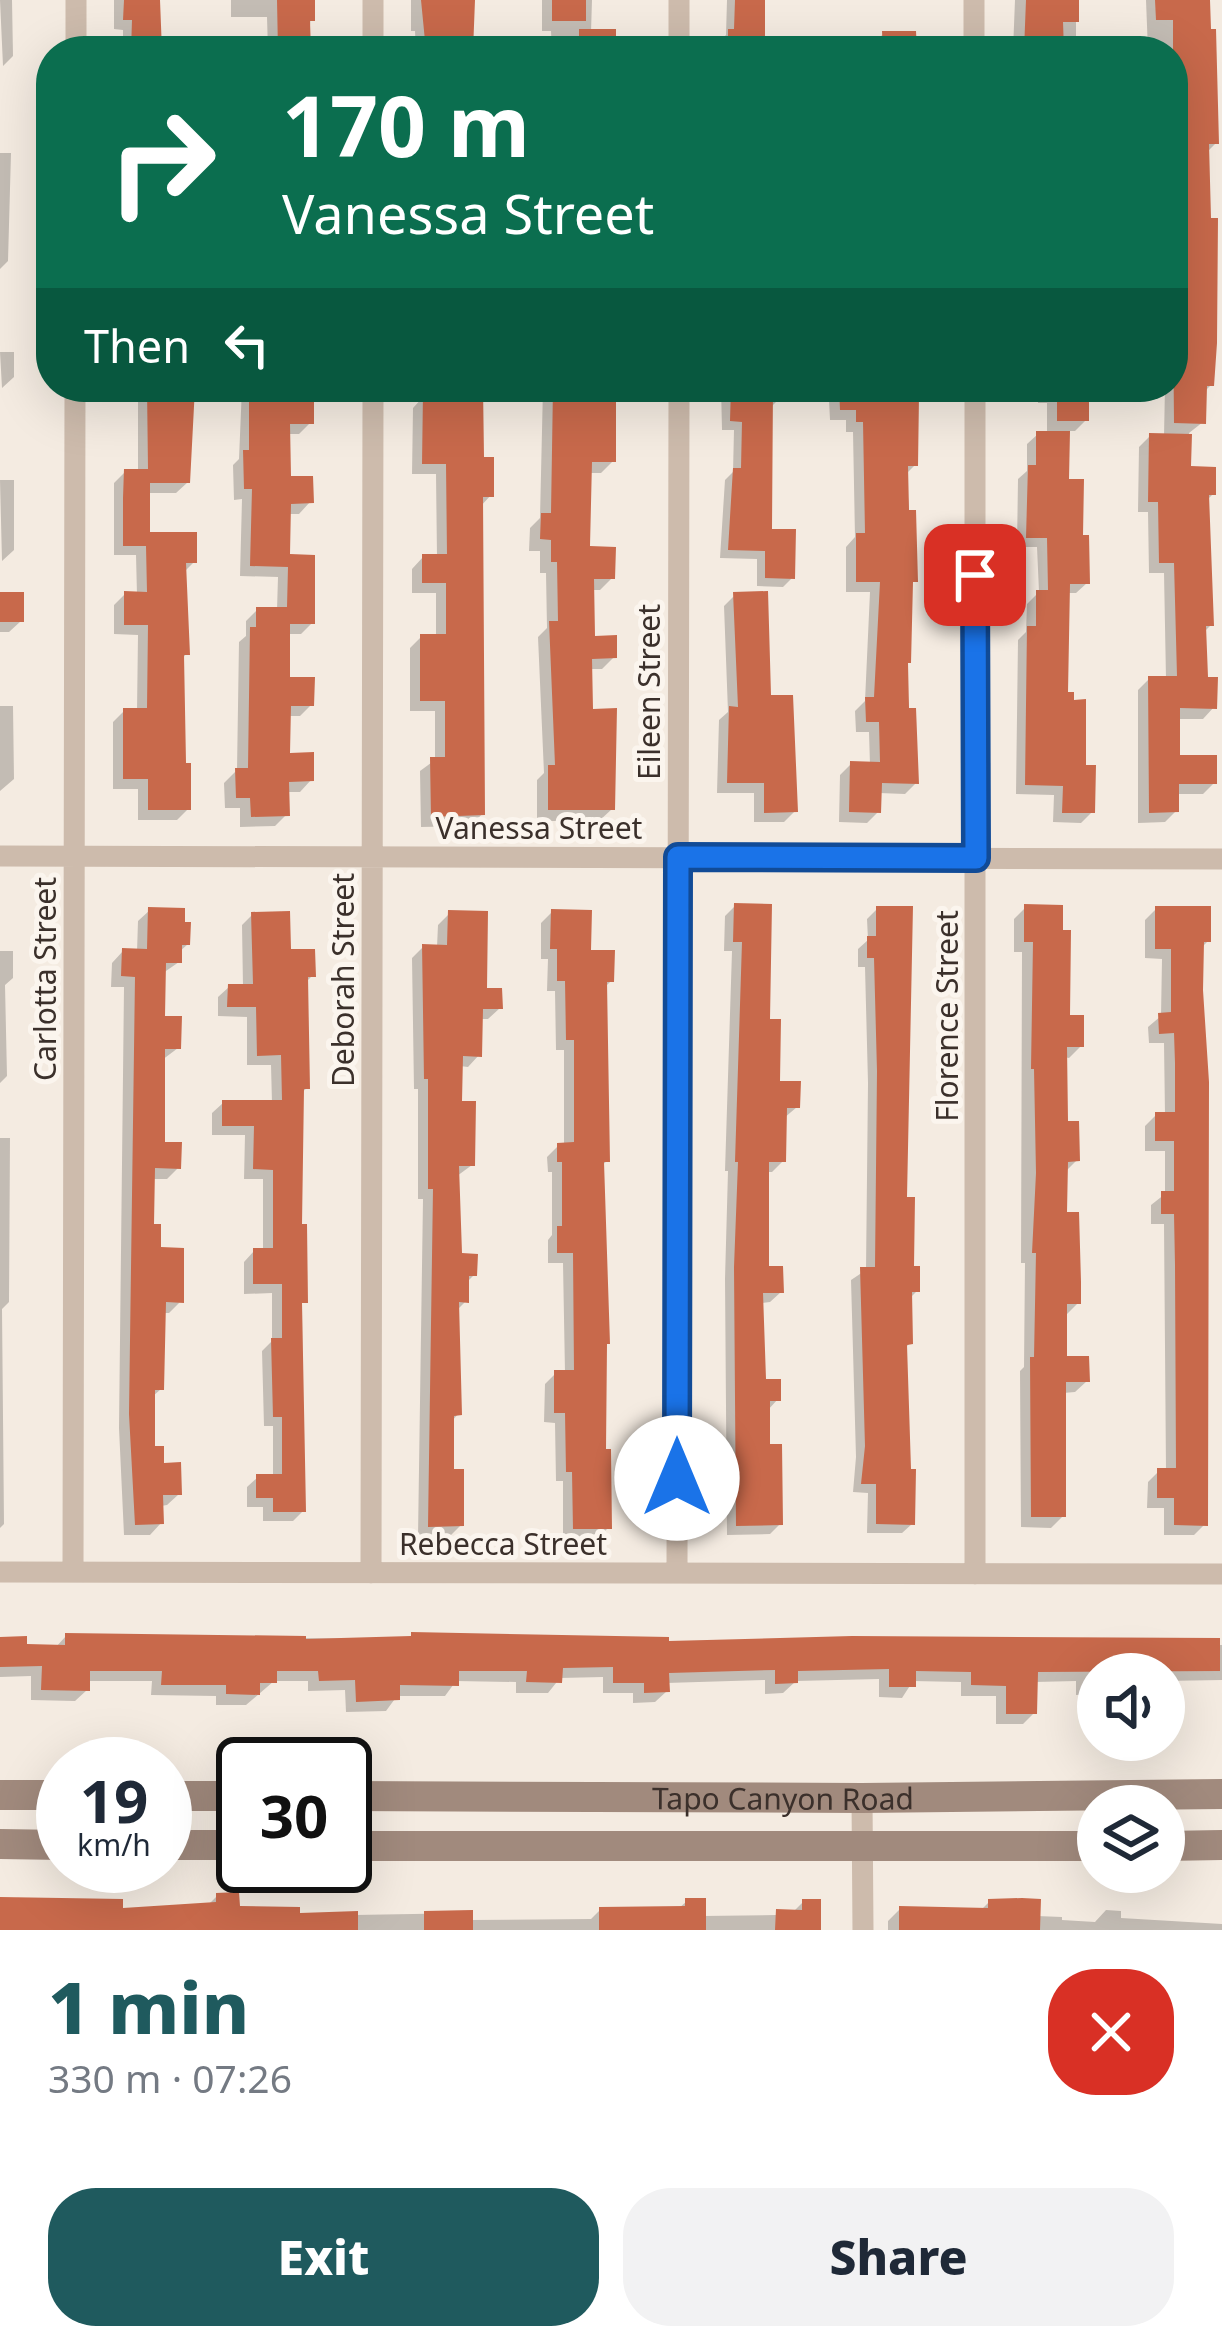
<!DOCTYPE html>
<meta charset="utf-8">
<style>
body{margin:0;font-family:"Noto Sans",sans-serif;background:#f2f2f3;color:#1f2937;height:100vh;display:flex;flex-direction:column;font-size:45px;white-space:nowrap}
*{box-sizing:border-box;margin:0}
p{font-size:39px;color:#747a83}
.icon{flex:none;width:66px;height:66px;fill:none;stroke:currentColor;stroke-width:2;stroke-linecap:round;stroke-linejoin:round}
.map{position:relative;height:1930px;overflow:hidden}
.sheet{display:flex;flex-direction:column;background:#fff;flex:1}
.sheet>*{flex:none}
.banner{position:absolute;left:36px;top:36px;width:1152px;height:366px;border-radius:48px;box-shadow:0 12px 48px #0002;background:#0b6e4f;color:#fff;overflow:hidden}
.tools{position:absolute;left:1077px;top:1653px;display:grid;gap:24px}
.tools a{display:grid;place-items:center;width:108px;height:108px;border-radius:50%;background:#fff;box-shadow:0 12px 48px #0002;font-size:60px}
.speed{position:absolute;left:36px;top:1737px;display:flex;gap:24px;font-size:60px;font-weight:700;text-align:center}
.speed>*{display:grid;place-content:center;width:156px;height:156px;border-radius:50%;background:#fff;box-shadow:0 12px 48px #0002;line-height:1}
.speed small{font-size:30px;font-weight:400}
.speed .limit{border:6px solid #111;border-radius:18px;background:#fff;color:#111}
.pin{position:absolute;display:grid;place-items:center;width:102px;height:102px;color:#fff;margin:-51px;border-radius:24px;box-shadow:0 6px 18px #0006}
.me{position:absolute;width:132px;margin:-66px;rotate:0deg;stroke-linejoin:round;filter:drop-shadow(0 0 9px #0008)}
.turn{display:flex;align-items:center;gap:42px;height:252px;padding:0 48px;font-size:54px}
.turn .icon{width:156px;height:156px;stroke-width:2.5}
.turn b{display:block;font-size:84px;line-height:102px}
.then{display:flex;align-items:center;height:114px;padding:0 48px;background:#0003;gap:24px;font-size:45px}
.round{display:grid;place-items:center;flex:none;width:126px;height:126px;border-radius:48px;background:#f2f2f3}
.overview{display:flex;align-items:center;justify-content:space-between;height:204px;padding:0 48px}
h1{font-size:72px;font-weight:800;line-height:90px;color:#1f5a5e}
.cta{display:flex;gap:24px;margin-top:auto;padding:24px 48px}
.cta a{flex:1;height:138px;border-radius:48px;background:#1f5a5e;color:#fff;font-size:48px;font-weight:800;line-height:138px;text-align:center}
.cta a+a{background:#f2f2f3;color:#1f2937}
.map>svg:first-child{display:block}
</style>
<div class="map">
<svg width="1222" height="1930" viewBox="0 0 1222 1930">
<rect width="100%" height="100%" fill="#f4ebe1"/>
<!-- shadow -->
<path fill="#0003" d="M0,0h12l1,56 -10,10z
M114,0h44v51h-35v-21l-9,-1z
M231,0h81l-4,51h-40l-1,-34h-36z
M411,0h60l-1,51h-54l-1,-20h-4z
M542,0h50l-1,32 22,19h-61l-1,-20h-9z
M727,0h36l-1,51h-42v-10l6,-6z
M1015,0h61v51h-63z
M1146,0h61l9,143 -9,9 4,233 -8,8v29l-14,11 -1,36 25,25 -6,6 4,125 -8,8 2,47 9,27 -11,12h-26v39l37,25 -11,11h-27v17l-11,11 -27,1v-133l11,-11h17l-2,-106h-15l-1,-61h-10l1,-65 11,-11h14l1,-49h8v-336h-25z
M883,34l31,17h-40v-7z
M0,153h11l-3,108 -8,8z
M0,352h14v25l-12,11z
M191,387l-3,95 -12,11h-29v42l47,27 -10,10 3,81 -5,6 1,107 5,43 -11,11h-39v-31h-25v-67l11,-11h13l1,-76 -24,-1v-29l11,-11 12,1 -1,-40h-22v-72l11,-11h13v-83l-24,-2z
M242,387h46v11l22,25 -11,11h-11v45l22,23 -11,12h-11l-1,43 25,66 -11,11h-14v46l24,25 -11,11h-12l-1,40 24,24 -11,12h-14l1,22 -12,12 -35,1v-19h-15l-1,-25 13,-13 2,-128 7,-6v-15l11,-11h20l1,-33 -38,-1 2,-77 -8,1 -1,-35 6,-6z
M436,387h45v73l10,35 -11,12 2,307 -11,12 -50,1 -1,-56 15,-11v-49h-25v-63l11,-11h15v-44h-24v-24l11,-12h14l-1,-83h-24l1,-66 11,-12 12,1z
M543,387h46l24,74 -12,12h-12l-2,76 25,29 -12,12h-9l1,49 22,18 -12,12h-13l1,43 22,97 -13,12h-62v-41l7,-7 -6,-136 9,-9 -1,-55h-6v-22h-11l1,-23 10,-10z
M721,387h57v13l-8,8 -1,124 23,46 -9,9 -26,-1v-27l-37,-1 5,-78 8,-8 1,-42h-12z
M853,387h41l21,78 -9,9 9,106 -5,5 -5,80 11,118 -11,11 -26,-1 -1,19 -11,11 -28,-1 1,-47 11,-11 19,1 -1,-33h-13l-1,-21 10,-10 5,-109h-24v-45l9,-10 -2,-105h-7v-12h-16l-1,-20 11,-11z
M1037,387h49v33l-11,11h-8l-1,51 21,101 -11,10h-10l-1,102 27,117 -11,11 -28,-1 1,-27 -38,-1 2,-154 8,-8 1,-28 12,-12 -2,-45h-20l1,-68 9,-8v-27l11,-10h9v-31h-9z
M0,480h14v70l-12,11z
M0,595l21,26 -12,11h-9z
M735,595l33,103 27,113 -11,11h-30v-29h-37l2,-73 9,-8 -4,-106z
M0,706h13l1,73 -14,12z
M735,906l32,116 10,62 20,23 -13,11 -1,43 -11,11h-6v97l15,23 -11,10 -9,1 2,79 15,17 -11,12 -1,36 14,77 -10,10 -43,1 -2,-256 3,-108h-3l7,-220h-8l1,-35z
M1026,907l55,139 -12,12 -5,-1 1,67 12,36 -12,12 -1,43 14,88 -14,14v42l23,22 -12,11 -12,1v123l-12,12 -30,-1 -1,-156 4,-4 1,-104h-4l1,-311h-8v-33z
M877,909l34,360 6,22 -8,8 1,44 -6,6 8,175 -10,9h-35l1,-40 -15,-1 3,-35 -5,-177 15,-10 2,-187 -3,-116h-7v-18l10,-9 -1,-21z
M1156,909l52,32 -7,7 4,576 -11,11h-30v-27h-17l1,-26 11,-11h7l-2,-247h-13v-19l14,-11v-43h-20v-25l11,-11h9l-1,-72h-15l-1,-16 13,-11 1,-57 -17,-1v-38z
M150,910l38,34 -9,8v10l-16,11 -1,46 16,29 -16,12v85l16,23 -11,11h-15l-1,48 30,74 -12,12h-6l-2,76 -9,8v53l27,44 -12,11 -6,1v17l-11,12h-26l-5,-107 5,-441h-13l1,-24 11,-12 14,1 1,-31z
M552,912l59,69 -7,7 3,173 -6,5 2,286 6,75 -11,11 -35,1v-58h-7l-1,-58 -11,-1 1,-38 11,-11h9l-2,-110h-15v-23l4,-5v-63h-4l-1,-15 11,-11h6v-96h-8l-1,-59h-8l1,-32h-7v-36z
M449,914l35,77 16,17 -12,11h-8l-1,36 -11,12 -8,-1 -1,38 13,61 -15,11 2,80 15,19 -8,8v18l-9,9 1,104 -7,8v50l10,53 -11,11 -32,1 5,-338h-5v-110h-4l-2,-131 11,-11h14l1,-22z
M252,915l61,60 -8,8 2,105 -6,5 2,418 -10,10h-30v-14h-16v-20l11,-10h15v-51h-9l-2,-75 10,-10v-48l-28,1v-32l10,-11h9v-72h-19l1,-44h-33v-22l11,-10h49l-1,-38h-24v-48l-29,-1v-19l11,-10h14l-1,-62z
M0,951h13v27l-8,7 2,91 -7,7z
M0,1138h10l-1,164 -7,7 2,215 -4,4z
M412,1635l254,10h556v35l-58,1v-7h-66v20l-22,1v-14l-41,1 -1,31 -11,11h-27v-28h-35v-14l-48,-1 -11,17 -23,-1v-18l-83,2 -13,12 -18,1v-14l-99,3 1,8 -12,11 -22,1v-10h-30v-16l-43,1 -12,15h-32v-11l-60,-1 -11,15h-48l-11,15 -40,1 -1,-22 -37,1v-10h-34l-28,24h-30v-9l-65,-1 1,-14h-65v9l-12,11 -44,-1v-24l-31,1v-37l24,7 31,1 11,-12 341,3z
M217,1896l20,13 60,7 173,-3v7l121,-1 9,-9 78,-1 9,-8 16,15 73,-1 15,-1 12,-12 15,28h-818v-30l121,11 86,-5z
M989,1902l48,14 25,1v3l33,2 11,-12 15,1v7l101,6v6h-334v-9l12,-12 80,2z"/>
<!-- building -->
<path fill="#c8694b" d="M124,0h36l2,51h-31l1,-31h-9z
M277,0h38v21h-5l1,30h-33z
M421,0h54l-2,51h-47z
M552,0h34v21h-34z
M735,0h30v51h-37v-22h6z
M1026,0h53v22h-16l1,29h-40z
M1155,0h55l1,29h5l3,115h-10l2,74h7l-1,125 -3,43h-7l-1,38 -32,-1 -1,-113h7l-1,-51h-6v-120h7l-2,-61h-5v-58h-17z
M579,29h37v22h-37z
M882,31h34l1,20h-34z
M147,387h48l-5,96h-40v49h47v31h-11l4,92h-6l2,108h5v47h-43v-31h-25v-71h24l1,-83h-24v-34l23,1 -1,-46h-23v-48l1,-29h24z
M249,387h42v8h23v29h-24l1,52h22l1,27 -23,1 -1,50 25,1v69h-25v53h25l-1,29h-23l-1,47 24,-1v29l-25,1 1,34 -39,1 -1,-19h-14l-1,-30h13l2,-141h6v-20h31l1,-40 -38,-1 2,-77h-8l-1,-39h6z
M446,387h37l1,70h10v40h-11l2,318 -54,2 -1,-60h15v-56h-25v-67h26v-51h-24v-29h25l-1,-90h-24l1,-71 23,1z
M553,387h39v5l24,1v69h-24l-2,84 26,1 -1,32h-21l1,57 22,-1v23l-25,1 1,50 24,-1 -2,102h-67v-45h7l-6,-144h9l-1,-59h-6v-22l-11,-1 1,-26h10z
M731,387h42l-1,142h24l-1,50 -30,-1v-27l-37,-1 5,-82h8l1,-46 -12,-1z
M839,387h58l1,8h21l-1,71h-10l1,44h7l2,72h-5l-2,81h-3l1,45h7l3,76 -37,-1 -1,30 -32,-1 1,-51 30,1 -1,-40h-13l-1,-25h9l6,-115h-24v-49h9l-2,-111h-7v-12h-16z
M1057,387h32v34h-32z
M1036,431h34l-1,48h15l-1,56h6l1,49h-20l-2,108h6v8l12,-1v66h10l-1,48h-33l1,-27 -38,-1 2,-159h9v-36h12l-1,-52h-21l2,-73h8z
M1149,433l43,1 -1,32 25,1v28h-7l5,131h-8l2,51h10l-1,32 -37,-1v47h37v29h-38v28l-30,1 -1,-137h29l-3,-113h-15l-1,-61h-10z
M768,591l3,104h22l5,117 -34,1v-30h-37l2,-77 9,1 -5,-115z
M0,592h24v30h-24z
M734,903l38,1 -2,115h11l-1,62h21l-1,27h-13l-1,54h-17v104h14l1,27h-21l3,86h15v22h-11v43h12l1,81 -47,1 -2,-259 4,-105h-3l7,-220h-9z
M1024,904l39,1v25h8l-1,85h14v32h-17l1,74h11l1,40 -12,1 -1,50h12l2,70v22h-14v52h22l1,26h-24v135h-35l-1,-160h4l2,-104h-4l4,-80 -2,-104h-3l2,-127h-9z
M876,906h37l-6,291h8l-1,69h6v26h-8l1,52 -6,1 4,124h5l-1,56 -39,-1v-40h-15l4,-38 -5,-179h15l2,-196 -3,-113h-7v-22h9z
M1155,906h56v36h-7l-1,48 6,92 -1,444 -34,-1v-27h-17v-30h19l-1,-203 -1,-51h-13v-23h13v-50h-19v-29h20v-49l-1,-30 -15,1 -1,-21 13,-1v-63h-16z
M148,907l37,1v14h6l-1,23h-8v18h-16l-1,53h17l-1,33h-16v93h17l-1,27 -26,-1 -1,56h7v23l23,1v55l-18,-1 -2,88h-9v56h9v17l17,-1 1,33h-19l1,29 -29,1 -6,-111 6,-437 -14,-1 1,-28 25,1z
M551,909l41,1 -1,40h24l-1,32h-7l3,180h-6l6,182h-3l-1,105h5l1,80h-39l-1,-57h-6l-1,-59h-11v-43h20l-1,-117h-16v-27h5v-64h-5v-19l17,-1v-102h-8l-1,-59h-8v-32h-7z
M448,910l40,1 -1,77h15l1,21h-20l-1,48 -19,-1 -1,45h14l-1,65h-16l3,87 16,1 -1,22h-8v27l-10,-1 3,113 -8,1v53h10v57l-36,1 5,-338h-5v-110h-4l-2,-135 25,1z
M290,911l1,38h24l1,28h-8l2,112h-6l-2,135h5l1,79h-6l4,209h-33v-14h-17v-24h26v-57h-9l-2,-79h11v-54h-29v-36h20v-78l-20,-1 1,-43h-32v-26h60l-1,-45 -24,1 -1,-49h-29l1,-23h25l-2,-72z
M411,1632l258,5v4l183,-5 368,2v33l-182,1 -1,42h-31v-28l-35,-1v-13l-55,-1v16h-27v-18l-91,2v12l-23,1v-14l-106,3 1,19 -26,1v-10h-31v-16l-50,1 -1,15 -36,-1 1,-11h-68v15l-59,-1v15l-44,2 -1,-22 -36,1 -1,-10h-41v12h-17v12l-34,-1v-9h-65l1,-14h-72v20l-49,-1 1,-24 -42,1v-30l27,-1v8l38,1v-12l241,3v3l105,-3z
M239,1892l1,14 60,1v6l58,-2v19h-358v-33l123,2v9l93,-6v-9z
M685,1898h21v32h-107v-23l86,-1z
M1022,1898l19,1 -1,31h-141v-24l89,2v-9z
M802,1899h19v31h-46l1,-21 26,1z
M473,1910v20h-49v-19z"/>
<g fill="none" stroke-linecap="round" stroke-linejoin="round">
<!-- minor -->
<path stroke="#cdbbac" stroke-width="21" d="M974,0v51
M76,51v-51
M373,51v-51
M679,51v-51
M975,387v1187
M0,856l1222,3
M0,1572l1222,2
M73,1572l2,-1185
M371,1573l2,-1186
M677,1573l2,-1186
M862,1798l1,132"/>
<!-- secondary -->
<g stroke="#a18a7d" stroke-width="30">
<path d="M0,1795h63"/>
<path d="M165,1796h78"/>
<path id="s1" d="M345,1796l517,2 360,-4"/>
<path d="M0,1844l63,1"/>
<path d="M165,1845h78"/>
<path d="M345,1846h753"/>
<path d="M1164,1846l58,-1"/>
</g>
</g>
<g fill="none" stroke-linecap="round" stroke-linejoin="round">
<!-- route casing -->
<g stroke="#114b97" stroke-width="30">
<path id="route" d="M677,1478l1,-621 298,1 -1,-283"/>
</g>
<!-- route -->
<use href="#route" stroke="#1a73e8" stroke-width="21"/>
</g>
<g text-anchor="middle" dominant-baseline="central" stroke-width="10" stroke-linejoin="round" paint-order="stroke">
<!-- street labels -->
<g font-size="30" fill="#3b302b" stroke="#fbf5ee">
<text transform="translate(648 692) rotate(-90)">Eileen Street</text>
<text x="539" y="827">Vanessa Street</text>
<text transform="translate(44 979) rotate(-90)">Carlotta Street</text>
<text transform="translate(342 980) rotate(-90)">Deborah Street</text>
<text transform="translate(946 1016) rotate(-90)">Florence Street</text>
<text x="503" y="1543">Rebecca Street</text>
<text stroke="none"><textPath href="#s1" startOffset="438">Tapo Canyon Road</textPath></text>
</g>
</g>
</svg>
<div class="tools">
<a><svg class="icon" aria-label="sound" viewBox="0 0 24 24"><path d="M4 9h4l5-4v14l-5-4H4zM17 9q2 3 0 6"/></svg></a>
<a><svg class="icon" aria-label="layers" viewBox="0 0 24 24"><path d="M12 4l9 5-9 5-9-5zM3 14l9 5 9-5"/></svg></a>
</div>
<div class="speed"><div>19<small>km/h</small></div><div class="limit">30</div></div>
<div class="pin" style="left:975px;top:575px;background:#d93025"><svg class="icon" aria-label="arrive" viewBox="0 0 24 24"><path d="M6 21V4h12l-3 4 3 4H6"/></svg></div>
<svg class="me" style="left:677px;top:1478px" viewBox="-20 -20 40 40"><circle r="19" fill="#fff"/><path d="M0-13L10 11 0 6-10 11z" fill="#1a73e8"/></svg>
<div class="banner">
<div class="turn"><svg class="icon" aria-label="right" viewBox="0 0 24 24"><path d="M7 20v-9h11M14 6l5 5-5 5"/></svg><div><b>170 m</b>Vanessa Street</div></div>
<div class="then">Then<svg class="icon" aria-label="left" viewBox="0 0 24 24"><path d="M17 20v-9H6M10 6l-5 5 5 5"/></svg></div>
</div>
</div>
<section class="sheet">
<div class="overview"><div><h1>1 min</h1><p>330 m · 07:26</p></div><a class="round" style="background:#d93025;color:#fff"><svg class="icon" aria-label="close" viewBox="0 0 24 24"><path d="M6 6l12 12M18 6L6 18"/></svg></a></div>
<div class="cta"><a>Exit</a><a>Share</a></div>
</section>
